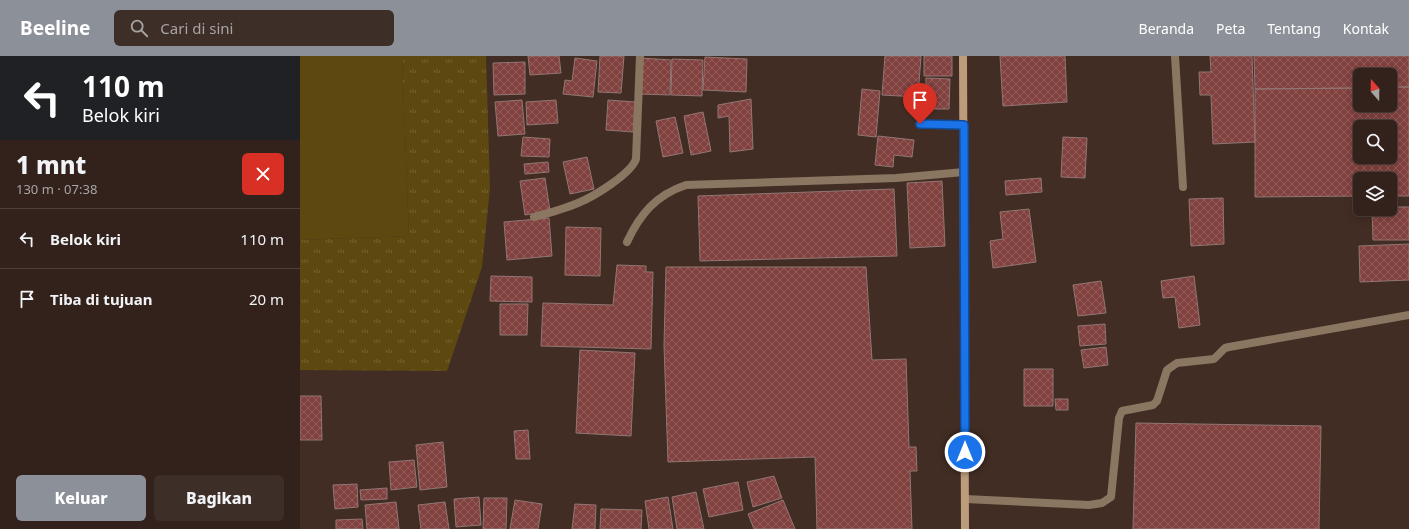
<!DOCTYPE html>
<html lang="id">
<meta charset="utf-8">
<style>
body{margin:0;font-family:"Noto Sans",sans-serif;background:#3d2f28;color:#f1f3f6;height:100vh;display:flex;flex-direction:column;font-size:15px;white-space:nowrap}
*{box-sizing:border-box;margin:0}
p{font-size:13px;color:#a8a4a3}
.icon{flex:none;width:22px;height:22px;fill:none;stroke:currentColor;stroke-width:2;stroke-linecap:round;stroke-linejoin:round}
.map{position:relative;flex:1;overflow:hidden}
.side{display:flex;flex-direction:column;background:#32221b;width:300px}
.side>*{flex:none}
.hud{background:#202124;color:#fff;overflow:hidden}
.needle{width:26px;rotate:340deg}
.controls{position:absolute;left:1053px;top:12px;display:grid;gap:8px}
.controls a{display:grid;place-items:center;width:44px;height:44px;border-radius:6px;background:#32221b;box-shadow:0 2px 10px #0003,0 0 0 1px #4d3f3a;font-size:20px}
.pin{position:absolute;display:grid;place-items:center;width:34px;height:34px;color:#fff;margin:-41px -17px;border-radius:50% 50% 50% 0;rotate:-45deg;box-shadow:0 0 4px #0007}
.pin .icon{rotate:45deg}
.me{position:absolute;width:44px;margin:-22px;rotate:0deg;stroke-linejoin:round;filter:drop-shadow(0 0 3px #0008)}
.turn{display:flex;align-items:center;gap:14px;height:84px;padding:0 16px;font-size:18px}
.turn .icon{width:52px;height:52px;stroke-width:2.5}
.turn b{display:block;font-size:28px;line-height:34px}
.round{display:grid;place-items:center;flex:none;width:42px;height:42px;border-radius:6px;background:#3d2f28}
.summary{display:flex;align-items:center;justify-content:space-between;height:68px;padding:0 16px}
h1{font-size:24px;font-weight:800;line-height:30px}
.button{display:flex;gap:8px;margin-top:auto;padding:8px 16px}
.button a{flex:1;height:46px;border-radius:6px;background:#8c9099;color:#fff;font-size:16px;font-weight:800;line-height:46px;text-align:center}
.button a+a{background:#3d2f28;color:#f1f3f6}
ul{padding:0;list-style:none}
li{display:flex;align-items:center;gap:12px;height:60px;padding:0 16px;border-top:1px solid #4d3f3a}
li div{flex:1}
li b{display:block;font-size:15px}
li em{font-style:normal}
header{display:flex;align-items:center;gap:24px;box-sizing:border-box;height:56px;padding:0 20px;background:#8c9099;color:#fff}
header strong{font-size:19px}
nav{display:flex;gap:22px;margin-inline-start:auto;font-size:14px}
.search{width:280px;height:36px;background:#3d2f28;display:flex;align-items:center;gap:10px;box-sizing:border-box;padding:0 14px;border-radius:6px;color:#a8a4a3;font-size:15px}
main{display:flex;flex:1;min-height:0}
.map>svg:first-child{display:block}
</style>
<header>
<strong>Beeline</strong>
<div class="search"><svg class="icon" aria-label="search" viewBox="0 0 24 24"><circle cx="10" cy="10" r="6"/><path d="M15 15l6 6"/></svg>Cari di sini</div>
<nav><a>Beranda</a><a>Peta</a><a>Tentang</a><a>Kontak</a></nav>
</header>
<main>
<section class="side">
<div class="hud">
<div class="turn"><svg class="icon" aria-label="left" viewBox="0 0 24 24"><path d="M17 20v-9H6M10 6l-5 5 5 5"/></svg><div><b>110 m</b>Belok kiri</div></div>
</div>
<div class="summary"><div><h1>1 mnt</h1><p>130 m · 07:38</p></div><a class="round" style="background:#d93025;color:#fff"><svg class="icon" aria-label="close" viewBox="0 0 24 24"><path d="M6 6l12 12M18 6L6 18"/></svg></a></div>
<ul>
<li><svg class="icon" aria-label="left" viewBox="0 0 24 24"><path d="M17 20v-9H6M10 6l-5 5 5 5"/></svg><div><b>Belok kiri</b></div><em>110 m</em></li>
<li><svg class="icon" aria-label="arrive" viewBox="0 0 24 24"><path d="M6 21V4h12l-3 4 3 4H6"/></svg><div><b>Tiba di tujuan</b></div><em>20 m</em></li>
</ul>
<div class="button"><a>Keluar</a><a>Bagikan</a></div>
</section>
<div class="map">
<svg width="1109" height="473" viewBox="0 0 1109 473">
<defs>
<pattern id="grass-tufts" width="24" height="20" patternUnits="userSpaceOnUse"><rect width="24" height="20" fill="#5d4910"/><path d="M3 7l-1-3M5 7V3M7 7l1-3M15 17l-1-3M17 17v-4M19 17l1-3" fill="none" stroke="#756333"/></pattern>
<pattern id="building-cross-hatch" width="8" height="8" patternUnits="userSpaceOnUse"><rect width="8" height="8" fill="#80413f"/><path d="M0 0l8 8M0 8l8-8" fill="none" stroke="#935d5b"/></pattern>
</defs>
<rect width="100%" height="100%" fill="#422d24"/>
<!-- grass -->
<path fill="url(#grass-tufts)" d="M102,0h84l4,132 -8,79 -35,104 -147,-1v-130l109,-4z"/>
<!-- pitch -->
<path fill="#5d4910" d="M0,0h102l7,180 -109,4z"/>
<!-- building -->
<path fill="url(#building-cross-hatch)" stroke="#927674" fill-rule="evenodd" d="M228,0h31l2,17 -31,2z
M300,0h24l-3,37 -23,-1z
M585,0h36l-3,41 -36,-2z
M624,0h28v20h-28z
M700,0h65l2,46 -64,4z
M910,0h42l3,86 -42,2 -2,-49h-11l-1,-23h12z
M954,0h155v31h-19v-12h-30v13l-105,1z
M405,1l42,2 -1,33 -43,-2z
M275,2l22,3 -4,36 -30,-3 2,-14 7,1z
M341,2l30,2 -1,35 -31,-1z
M372,3l31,1 -1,36 -31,-1z
M225,6v32l-31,1 -1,-32z
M626,22l24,1 -1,30h-24z
M1090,31h19v109h-19v-17h-30v17l-105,1v-108l105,-1v17h30zM1060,71h30v30h-30z
M562,33l18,2 -4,46 -18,-2z
M451,43l2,50 -23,3 -1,-36 -11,2v-13z
M222,44l3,34 -27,2 -3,-34z
M256,44l2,23 -31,2 -1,-23z
M308,44l27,2 -2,30 -27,-2z
M403,56l8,39 -20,4 -7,-39z
M375,61l8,36 -20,4 -7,-36z
M578,80l36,4 -2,17 -18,-2 -1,12 -18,-2z
M223,81l27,2 -1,18 -28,-1z
M763,81l24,1 -2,40 -24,-1z
M287,101l7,32 -24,5 -7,-32z
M248,106l1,10 -24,2 -1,-10z
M245,122l5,33 -25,4 -5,-34z
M741,122l1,14 -36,3 -1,-14z
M642,125l3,65 -35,2 -3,-65z
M594,133l3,67 -197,5 -2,-65z
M923,142l1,46 -33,2 -2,-47z
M1090,151h19v33h-36l-1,-31h18z
M729,153l7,53 -43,6 -3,-27 13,-2 -3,-27z
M249,162l3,38 -45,4 -3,-38z
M266,171l35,1 -1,48 -35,-1z
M1109,188v36l-49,2 -1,-36z
M317,209l29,1v6h7l-2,77 -110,-3 2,-43 70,2z
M366,211h200l6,93 34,-1 3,88h7l1,24h-7l2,58h-95l-2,-72 -147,5 -4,-117z
M191,220l41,1v25l-42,-1z
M894,220l6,49 -21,3 -4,-31 -12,1 -2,-17z
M801,225l5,32 -28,3 -5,-31z
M200,248h28l-1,31h-27z
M805,268l1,20 -26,2 -2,-20z
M806,291l2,18 -24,3 -3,-18z
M280,294l55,3 -4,83 -55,-3z
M724,313h29v37h-29z
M0,340h21l1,44h-22z
M755,343h13v11h-12z
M836,367l185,3 -2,103h-186z
M228,374l2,29h-14l-2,-28z
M143,386l4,45 -27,3 -4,-45z
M114,404l3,27 -26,3 -2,-28z
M474,420l8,22 -29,9 -6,-25z
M438,426l5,28 -34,7 -6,-28z
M57,428l1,23 -23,2 -2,-24z
M87,432v11l-26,1 -1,-10z
M396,436l8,37h-27l-5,-32z
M179,441l2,28 -25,2 -2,-28z
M368,441l5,32h-24l-4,-28z
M184,442h23l-1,31h-23z
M215,444l27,4 -4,25h-28z
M483,444l12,29h-41l-6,-15z
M96,446l3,27h-32l-2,-24z
M145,446l4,27h-28l-3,-24z
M275,448l21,1 -1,24h-23z
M301,453l41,1 -1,19h-41z
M62,463l1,10h-27v-9z"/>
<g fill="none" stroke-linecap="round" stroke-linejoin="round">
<!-- lane -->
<path stroke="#8b7662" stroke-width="8" d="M875,0l8,131
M327,186c13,-28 29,-47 59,-57l210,-7 68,-6"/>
<!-- street -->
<path stroke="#8b7662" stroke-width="8" d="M620,68l44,1
M234,161c15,-4 30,-8 44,-14 15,-6 53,-29 58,-44l4,-103
M665,443l124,6 13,-2 9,-6 8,-79 3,-7 31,-6 4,-4 10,-31 10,-7 37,-4 11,-11 4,-1 180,-32"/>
<!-- secondary -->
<path stroke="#bd9c7c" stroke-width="8" d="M663,0l2,473"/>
</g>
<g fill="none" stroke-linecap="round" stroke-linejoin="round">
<!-- route casing -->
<g stroke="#114b97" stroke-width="10">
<path id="route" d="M620,68l44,1 1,327"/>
</g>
<!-- route -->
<use href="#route" stroke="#1a73e8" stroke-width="7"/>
</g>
</svg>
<div class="controls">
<a><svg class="needle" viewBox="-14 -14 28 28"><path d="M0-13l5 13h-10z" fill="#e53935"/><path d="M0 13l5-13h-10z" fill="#a8a4a3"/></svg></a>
<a><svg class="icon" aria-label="search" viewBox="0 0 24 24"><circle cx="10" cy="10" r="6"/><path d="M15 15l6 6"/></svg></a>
<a><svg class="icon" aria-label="layers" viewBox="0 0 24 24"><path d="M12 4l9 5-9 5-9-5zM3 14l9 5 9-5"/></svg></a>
</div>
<div class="pin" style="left:620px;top:68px;background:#d93025"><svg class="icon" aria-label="arrive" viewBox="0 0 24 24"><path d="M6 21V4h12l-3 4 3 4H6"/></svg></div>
<svg class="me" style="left:665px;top:396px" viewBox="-20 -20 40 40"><circle r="17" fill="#1a73e8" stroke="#fff" stroke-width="3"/><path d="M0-11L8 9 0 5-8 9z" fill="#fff"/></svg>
</div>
</main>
